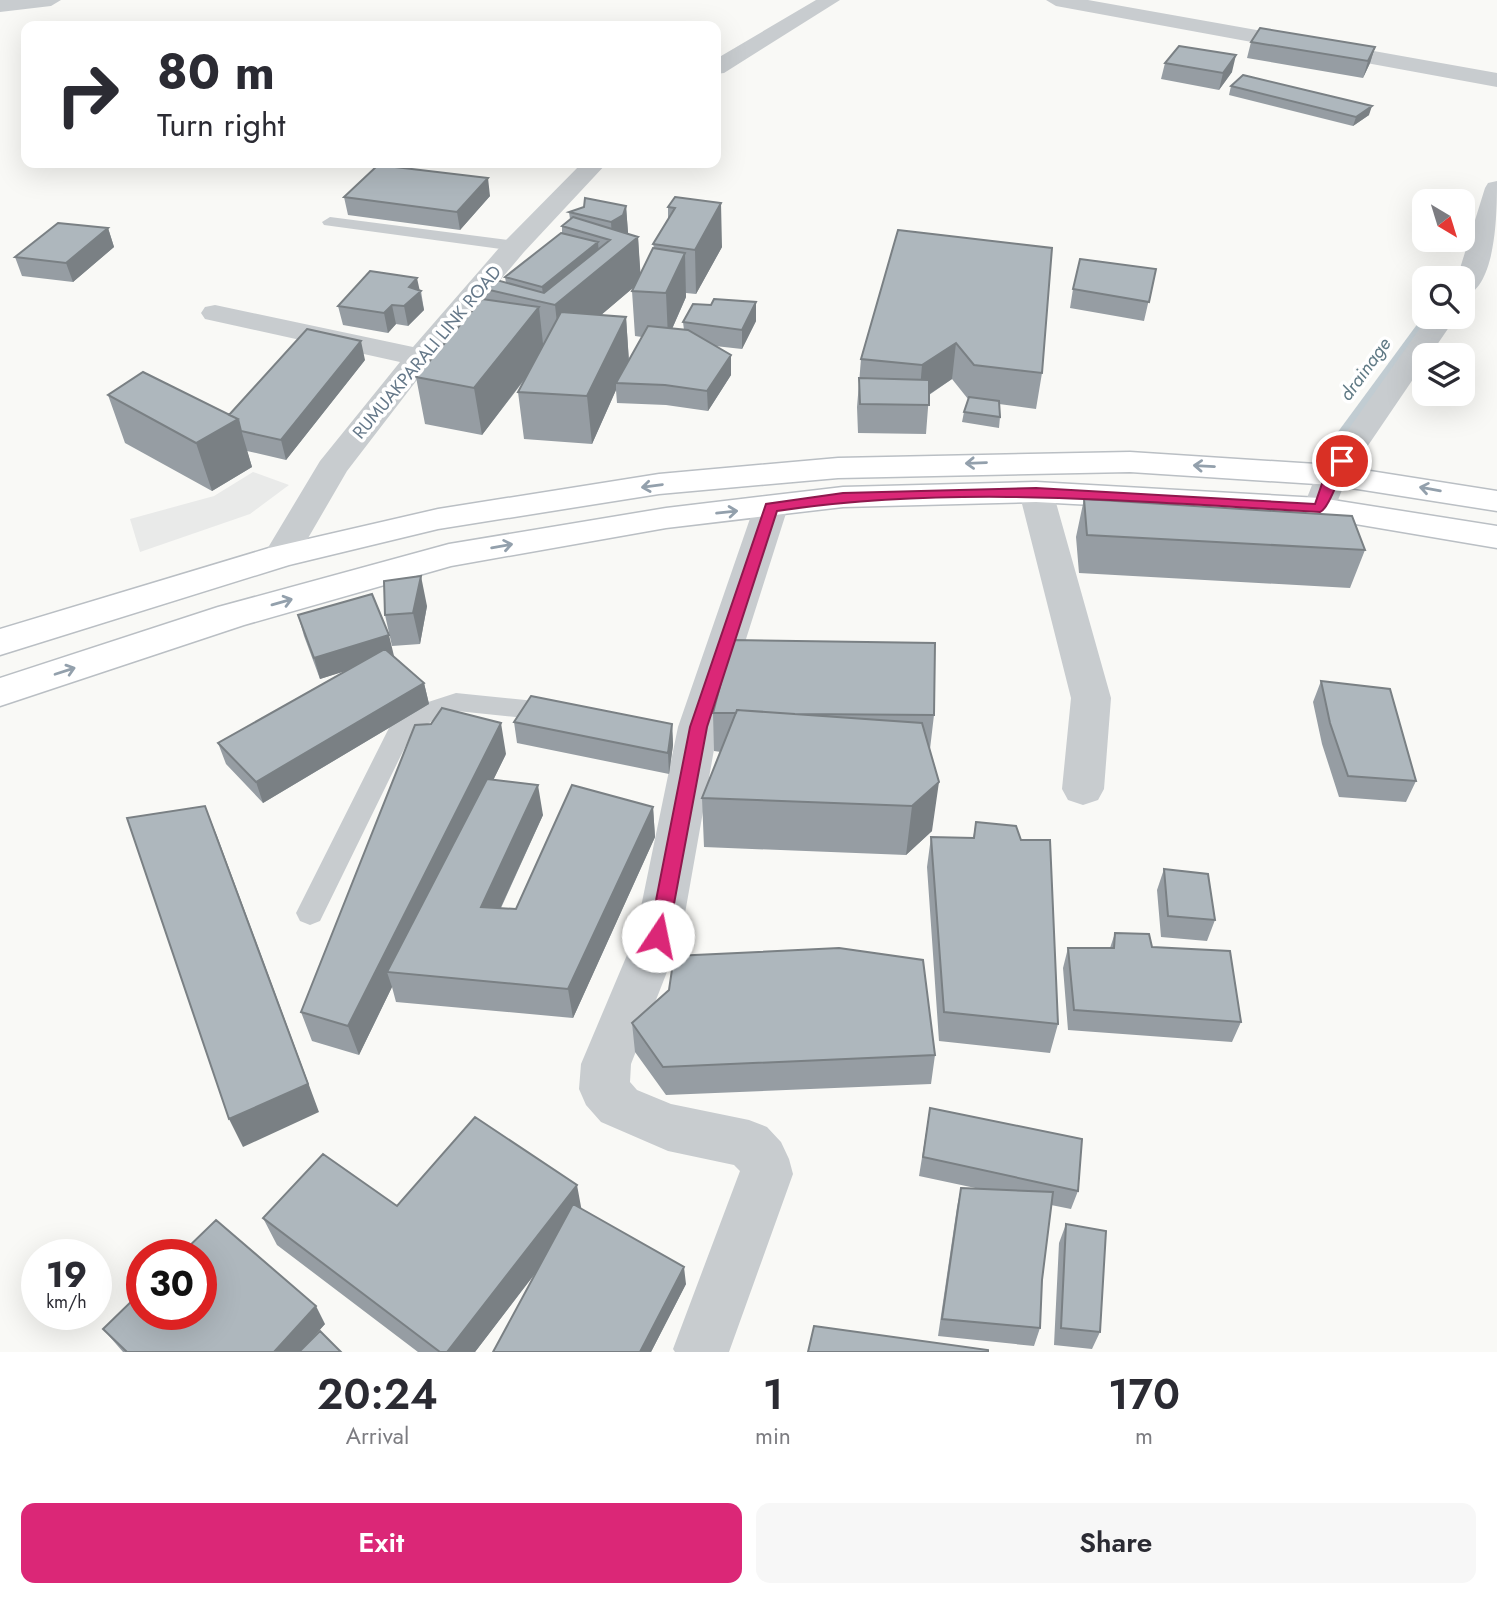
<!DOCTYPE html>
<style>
body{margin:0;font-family:Jost,sans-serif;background:#f7f7f7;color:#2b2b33;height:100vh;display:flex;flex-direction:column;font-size:26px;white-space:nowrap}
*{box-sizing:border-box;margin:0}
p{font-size:23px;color:#7c7c81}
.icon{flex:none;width:38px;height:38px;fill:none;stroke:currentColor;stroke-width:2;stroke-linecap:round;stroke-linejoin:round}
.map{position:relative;height:1352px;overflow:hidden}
.sheet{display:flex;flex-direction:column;background:#fff;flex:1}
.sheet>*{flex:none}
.banner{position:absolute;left:21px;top:21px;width:700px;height:147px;border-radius:14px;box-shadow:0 7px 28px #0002;background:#fff;color:#2b2b33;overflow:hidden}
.needle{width:46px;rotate:142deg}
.tools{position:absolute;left:1412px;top:189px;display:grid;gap:14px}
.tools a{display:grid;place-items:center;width:63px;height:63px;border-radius:14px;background:#fff;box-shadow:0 7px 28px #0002;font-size:35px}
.speed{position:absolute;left:21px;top:1239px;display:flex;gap:14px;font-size:35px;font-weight:700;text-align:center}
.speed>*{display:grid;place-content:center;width:91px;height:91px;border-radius:50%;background:#fff;box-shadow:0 7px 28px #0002;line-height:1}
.speed small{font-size:18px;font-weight:400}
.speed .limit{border:10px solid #d22;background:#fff;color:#111}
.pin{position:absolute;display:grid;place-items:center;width:60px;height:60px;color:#fff;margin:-30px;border:4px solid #fff;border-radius:50%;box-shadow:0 2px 7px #0007}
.me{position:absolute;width:77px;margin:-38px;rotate:11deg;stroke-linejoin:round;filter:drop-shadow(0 0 5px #0008)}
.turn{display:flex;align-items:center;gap:24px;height:147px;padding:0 21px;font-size:32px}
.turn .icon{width:91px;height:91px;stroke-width:2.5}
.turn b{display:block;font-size:49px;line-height:60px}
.eta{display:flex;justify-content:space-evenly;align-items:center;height:119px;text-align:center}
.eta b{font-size:42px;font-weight:600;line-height:49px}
.button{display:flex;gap:14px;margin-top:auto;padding:14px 21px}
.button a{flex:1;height:80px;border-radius:14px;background:#db2777;color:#fff;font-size:28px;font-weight:600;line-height:80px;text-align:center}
.button a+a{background:#f7f7f7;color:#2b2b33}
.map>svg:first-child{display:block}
</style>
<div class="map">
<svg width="1497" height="1352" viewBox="0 0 1497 1352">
<rect width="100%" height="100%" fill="#f9f9f6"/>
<!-- built -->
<path fill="#e9eae9" d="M253,472l36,13 -39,29 -110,38 -10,-33 84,-23z"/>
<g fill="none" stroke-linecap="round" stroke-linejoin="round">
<!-- stream -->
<path fill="#c1ccd2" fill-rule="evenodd" d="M1424,315l11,2 -96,133h-10v-6z"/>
<!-- secondary casing -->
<g stroke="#babfc4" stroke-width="3">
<path id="secondary" d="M1130,452l202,13 165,26v20l-165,-26 -202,-13 -292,6 -179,16 -221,35 -149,36 -289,90v-26l269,-81 169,-39 221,-35 179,-16z
M1036,482l284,16 177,28v22l-177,-30 -59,-4 -225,-12 -193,5 -177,21 -215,38 -207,59 -244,81v-28l218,-71 231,-63 217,-36 177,-21z"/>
</g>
<!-- lane -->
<path fill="#c8cccf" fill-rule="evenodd" d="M330,217l185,24 8,5 -8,5 -191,-26 -2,-3z
M456,693l99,10 9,3 4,6 -4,6 -9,3 -98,-10 -20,6 -28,22 -89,182 -10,4 -10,-4 -4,-8 94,-187 29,-21z"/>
<!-- street -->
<path fill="#c8cccf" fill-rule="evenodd" d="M0,0h61l-10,6 -51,6z
M816,0h24l-116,73 -8,1v-15z
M1046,0h42l409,73v14l-441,-81z
M582,163h25l-83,89 -94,111 -83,108 -54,93 -12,3 -12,-3 -6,-8 57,-95 80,-99 -195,-43 -4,-6 4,-6 10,-2 198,42 93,-107z
M1497,181c0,29 0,107 -34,116v-19h-6l28,-90 3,-5z
M1428,317h28l-26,38h-6v8l-76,112 -16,40 -12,3 -12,-3 -5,-7 13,-33z
M1036,482l12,3 5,7 58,206 -7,91 -6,11 -15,5 -15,-5 -6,-11 9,-91 -52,-206 5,-7z
M771,497l12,3 5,7 -70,220 -37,209 -50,128 -1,18 7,8 34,14 78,16 18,7 14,15 8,17 4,15 -64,178h-54l-2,-3 67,-178 -6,-6 -66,-14 -67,-29 -15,-17 -7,-16 2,-25 54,-128 43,-209 76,-220 5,-7z"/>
<!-- secondary -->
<use href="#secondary" fill="#fff" fill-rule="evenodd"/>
</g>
<!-- wall -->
<path fill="#969da3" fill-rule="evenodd" d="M1251,42l124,5 -5,16 -7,15 -116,-20z
M1165,63l67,9 -13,18 -58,-11z
M1231,86l138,29 -16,11 -124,-31z
M490,196l-30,34 -112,-15 -4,-18z
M675,197l47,50 -26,47 -10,-1v4l-14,32 12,1 -1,-8 73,-1 -14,28 -27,-3 16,29 -23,36 -42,-6 -49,-2 -1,-13 -24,54 -68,-5 -6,-47 7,-13 -43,56 -57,-11 -9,-47 67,-78 -2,-11 25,-5 -1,-6 57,-44v-7l8,-7 -1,-7 57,-6 2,28 10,3 2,36 14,-25 -1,-4 15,-25v-12zM633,288l-1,3 3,45 7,1 -13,24 -3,-44 -25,-2z
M108,228l6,19 -41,35 -51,-6 -7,-19z
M898,230l144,143 -6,36 -37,-5 1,13 -1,11 -37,-6 2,-10 4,-13 -16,-20 -23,16 -3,39 -68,-1 -1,-26 4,-48z
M1156,269l-12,52 -74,-13 3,-19z
M420,290l1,1 3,19 -16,16 -12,-2 -8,9 -45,-8 -5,-19z
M365,360l-79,100 -39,-9 5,16 -40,24 -87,-48 -17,-48 121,20z
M1084,499l281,51 -15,38 -271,-15 -3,-36z
M427,606l-7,38 -28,2 -7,-31z
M298,615l96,41 -1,1 31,26 5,21 -166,99 -37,-39 -8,-21 129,-73 -27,9 -16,-43z
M1321,681l95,100 -10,21 -67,-5 -17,-53 -9,-42z
M713,713l221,2 -4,34 2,82 -26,24 -202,-8 -2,-49 19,-46 -7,-1z
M514,722l158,2 1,21 -4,29 -152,-31z
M506,754l-13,26 50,35 -42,93 15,1 137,-102 2,30 -82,181 -177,-16 -4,-15 -33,68 -47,-14 -11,-29z
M976,822l82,202 -8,29 -111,-12 -12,-174 4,-30 42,1z
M1164,869l51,51 -8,21 -46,-4 -4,-47z
M1115,933l37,14 89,75 -9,20 -164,-12 -5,-62 5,-20h42z
M632,1023l303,32 -4,29 -265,11 -31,-43z
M930,1108l148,83 -7,18 -20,-4 -9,75 -2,48 -6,18 -96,-10 19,-129 4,-19 19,1 -61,-13z
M581,1209l105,75 -35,68h-158l44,-81 -62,81h-57l-141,-107 -14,-27z
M1066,1224l34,108 -8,17 -38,-4 5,-102z
M325,1324l-22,24 38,4h-218l-20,-23z"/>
<!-- shaded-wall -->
<path fill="#7a8084" d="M1375,47l-5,16 -7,15 5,-17z
M1236,55l-4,17 -13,18 4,-17z
M1372,106l-3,9 -16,11 3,-9z
M488,178l2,18 -30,34 -3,-18z
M721,203l1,44 -26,47 -1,-44z
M626,206l3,39 9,-8 3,44 -81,69 -5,-45 -11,-3 -2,-15 56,-45 2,26 13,-11 -2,-35z
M108,228l6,19 -41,35 -7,-19z
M685,253l1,44 -18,41 -2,-45z
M417,278l7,32 -16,16 -4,-20 5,-19z
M756,302v19l-14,28v-19z
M392,305l4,19 -8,9 -4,-20z
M539,307l5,46 -62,82 -8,-47z
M626,317l3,46 -13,20v7l-24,54 -5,-48z
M361,341l4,19 -79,100 -5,-20z
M956,343l-4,36 -33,22 3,-36z
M731,355v20l-23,36 -1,-20z
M238,419l14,48 -40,24 -16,-48z
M421,576l6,30 -7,38 -7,-31z
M389,635l5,21 -74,23 -6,-21z
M424,683l5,21 -166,99 -7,-21z
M501,723l5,31 -107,219 -12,-1 5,15 -33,68 -11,-29z
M672,724l1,21 -4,29 -1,-21z
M939,782l-7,49 -26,24 6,-49z
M538,785l5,30 -56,122 -6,-30z
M205,806l12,30 102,276 -76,35 -14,-28z
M653,807l2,30 -82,181 -5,-29z
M577,1185l5,27 -107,140h-28z
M684,1267l2,17 -35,68h-11z
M316,1306l9,18 -25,28h-26z"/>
<!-- building -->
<path fill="#aeb7bd" stroke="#7a8084" stroke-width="2" d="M1260,28l115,19 -7,14 -117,-19z
M1179,46l57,9 -13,18 -58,-10z
M1243,75l129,31 -16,11 -125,-31z
M378,165l110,13 -31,34 -113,-15z
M675,197l46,6 -26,47 -42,-6 22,-36 -7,-1z
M585,198l41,8 -3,9 -12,7 -42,-10 15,-5z
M573,217l65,20 -83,68 -74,-17 12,-9 51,14 66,-53 -48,-14z
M58,223l50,5 -42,35 -51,-6z
M898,230l154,18 -10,125 -68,-8 -18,-22 -34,22 -61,-6z
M561,233l37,9 -56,45 -37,-10z
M653,248l32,5 -19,40 -34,-2z
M1080,259l76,10 -7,33 -76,-13z
M370,271l47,7 -8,9 12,4 -17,15 -12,-1 -8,8 -46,-7z
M482,299l57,8 -65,81 -58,-11z
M714,299l42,3 -14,28 -59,-8 10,-18 18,1z
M561,312l65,5 -39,79 -69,-4z
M648,326l40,4 43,25 -24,36 -42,-6 -49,-2z
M307,329l54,12 -80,99 -40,-9 -3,-12 -9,-4z
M143,372l95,47 -42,24 -88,-48z
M859,378l70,2v25l-69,-1z
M969,397l30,4 1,16 -36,-5z
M1084,499l268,17 13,34 -278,-15z
M421,576l-8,37 -28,2 -1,-34z
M372,594l17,41 -75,23 -16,-43z
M732,640l203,3 -1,72 -139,-1 -58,-4 -1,3h-23z
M385,649l39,34 -168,99 -38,-39z
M1321,681l69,8 26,92 -68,-5 -18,-53z
M531,696l141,28 -4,29 -154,-31z
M442,708l59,15 -153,303 -47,-14 114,-287 16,-1z
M737,710l185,13 17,59 -27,24 -210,-8z
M487,779l51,6 -57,122 35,2 56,-124 81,22 -85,182 -181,-17z
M205,806l103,278 -79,35 -102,-301z
M976,822l40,4 5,14h29l8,184 -114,-12 -13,-175 43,1z
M1164,869l44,5 7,46 -47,-4z
M1115,933l34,1 3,13 78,4 11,71 -167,-12 -6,-62h46z
M839,948l84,12 12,95 -272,12 -31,-44 37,-33 5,-34z
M930,1108l152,31 -4,52 -155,-34z
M475,1117l102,68 -130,167h-7l-177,-134 60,-64 74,52z
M961,1188l92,4 -11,88 -2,48 -98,-9z
M573,1204l111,63 -44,85h-147z
M216,1220l100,86 -42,46h-147l-24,-23 39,-38v23h59v-59h-21z
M1066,1224l40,7 -6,101 -39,-4z
M814,1326l174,24v2h-180z
M320,1331l21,21h-42z"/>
<!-- one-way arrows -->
<defs><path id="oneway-shaft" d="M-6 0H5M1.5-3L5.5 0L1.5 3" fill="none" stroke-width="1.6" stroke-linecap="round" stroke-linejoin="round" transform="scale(1.75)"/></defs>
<g stroke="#93a0ac">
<use href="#oneway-shaft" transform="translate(976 463) rotate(178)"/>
<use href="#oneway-shaft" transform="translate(1204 466) rotate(-177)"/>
<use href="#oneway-shaft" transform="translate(652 486) rotate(172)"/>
<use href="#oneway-shaft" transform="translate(1430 489) rotate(-170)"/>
<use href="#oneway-shaft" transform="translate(727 512) rotate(-6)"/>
<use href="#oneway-shaft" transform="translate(502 546) rotate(-10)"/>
<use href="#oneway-shaft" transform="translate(282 602) rotate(-16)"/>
<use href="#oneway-shaft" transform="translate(65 671) rotate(-18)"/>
</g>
<!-- route -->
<path fill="#db2777" stroke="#8e194d" stroke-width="2" d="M1342,457l6,4c-8,12 -19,48 -28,51 -180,-10 -363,-28 -543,-1l-70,216 -39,209 -3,5 -7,3 -6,-3 -3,-5 41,-209 76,-223 77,-11 193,-5 279,16 10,-29 12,-17z"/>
<g text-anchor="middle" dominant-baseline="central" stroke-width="7" stroke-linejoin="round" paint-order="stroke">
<!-- far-street labels -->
<g font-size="18" fill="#657889" stroke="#fff">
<text transform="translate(427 352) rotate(-50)">RUMUAKPARALI LINK ROAD</text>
</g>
<!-- far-water labels -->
<g font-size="19" font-style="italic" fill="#607a85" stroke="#fff">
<text transform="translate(1365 369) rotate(-54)">drainage</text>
</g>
</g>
</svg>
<div class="tools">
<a><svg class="needle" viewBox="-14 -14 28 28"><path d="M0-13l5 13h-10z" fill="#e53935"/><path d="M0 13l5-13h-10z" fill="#7c7c81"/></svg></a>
<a><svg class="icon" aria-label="search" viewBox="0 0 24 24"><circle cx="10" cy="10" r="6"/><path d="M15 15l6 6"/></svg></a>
<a><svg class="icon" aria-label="layers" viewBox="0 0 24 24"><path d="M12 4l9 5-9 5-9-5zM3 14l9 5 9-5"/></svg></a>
</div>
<div class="speed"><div>19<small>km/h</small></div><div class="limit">30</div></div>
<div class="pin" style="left:1342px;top:461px;background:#d93025"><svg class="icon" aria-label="arrive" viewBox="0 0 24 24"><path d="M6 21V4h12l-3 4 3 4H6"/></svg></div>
<svg class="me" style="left:658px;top:936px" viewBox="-20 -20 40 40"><circle r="19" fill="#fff"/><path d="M0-13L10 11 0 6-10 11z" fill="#db2777"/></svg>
<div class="banner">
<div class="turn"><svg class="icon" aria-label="right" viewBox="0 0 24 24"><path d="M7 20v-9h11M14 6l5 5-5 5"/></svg><div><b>80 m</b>Turn right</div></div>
</div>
</div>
<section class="sheet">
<div class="eta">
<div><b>20:24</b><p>Arrival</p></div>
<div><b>1</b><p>min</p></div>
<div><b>170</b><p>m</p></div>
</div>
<div class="button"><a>Exit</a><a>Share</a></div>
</section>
